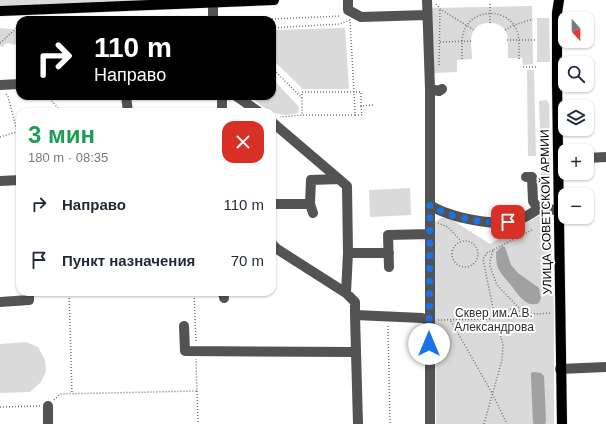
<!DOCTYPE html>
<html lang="ru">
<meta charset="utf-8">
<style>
body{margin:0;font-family:Helvetica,sans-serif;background:#f2f2f3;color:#1f2937;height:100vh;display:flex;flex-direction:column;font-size:15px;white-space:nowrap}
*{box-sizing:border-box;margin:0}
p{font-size:13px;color:#747a83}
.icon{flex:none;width:22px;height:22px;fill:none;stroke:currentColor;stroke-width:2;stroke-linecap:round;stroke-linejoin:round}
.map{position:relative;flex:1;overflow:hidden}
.details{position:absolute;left:16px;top:108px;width:260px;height:188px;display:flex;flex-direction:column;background:#fff;border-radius:12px;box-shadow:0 1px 3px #0004}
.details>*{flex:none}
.guide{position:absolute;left:16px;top:16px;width:260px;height:84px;border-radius:12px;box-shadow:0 1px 3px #0004;background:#000;color:#fff;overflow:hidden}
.needle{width:26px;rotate:159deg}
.fabs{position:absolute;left:558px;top:12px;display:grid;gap:8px}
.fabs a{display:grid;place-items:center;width:36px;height:36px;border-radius:8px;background:#fff;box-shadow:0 1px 3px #0004;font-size:20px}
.pin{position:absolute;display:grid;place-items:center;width:34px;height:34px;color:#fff;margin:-17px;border-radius:8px;box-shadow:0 2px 6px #0006}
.me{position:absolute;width:44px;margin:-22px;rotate:0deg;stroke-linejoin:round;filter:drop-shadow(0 0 3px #0008)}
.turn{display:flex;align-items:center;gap:14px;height:84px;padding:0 12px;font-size:18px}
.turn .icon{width:52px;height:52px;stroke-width:2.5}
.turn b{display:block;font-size:28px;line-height:34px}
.round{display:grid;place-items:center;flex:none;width:42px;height:42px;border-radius:12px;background:#f2f2f3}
.head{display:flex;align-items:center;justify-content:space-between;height:68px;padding:0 12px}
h1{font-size:24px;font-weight:600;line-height:30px;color:#1e9e55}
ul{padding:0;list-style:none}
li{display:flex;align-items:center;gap:12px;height:56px;padding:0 12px}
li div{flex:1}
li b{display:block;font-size:15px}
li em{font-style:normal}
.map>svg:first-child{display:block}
</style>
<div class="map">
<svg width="606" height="424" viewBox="0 0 606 424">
<rect width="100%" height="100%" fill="#fff"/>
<!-- green -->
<path fill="#dadada" d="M0,0h157l-157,7z
M532,6l1,58 -10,1 -1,-7h-14c-1,-7 1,-17 -1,-24 -5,-15 -30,-15 -35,0 -2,7 0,18 0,25l-15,1v12l-23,1 -2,-65z
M537,18h12l1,44h-13z
M0,28l20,2 -1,12 -5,3 -5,-2 -4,1 -2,3 -3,-1z
M345,28l4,61h-46l-31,-30v-29z
M527,70h7l2,86h-8z
M272,78l27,29 -1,6c-22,6 -32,-4 -48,-17h22z
M547,100l2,4 2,82 -3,5 -6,1 -3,-91z
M410,188l1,27 -41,2 -1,-27z
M540,215l7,1 4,4 3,92v112h-118l-2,-202 7,-4h8l41,26z
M26,342l12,5 7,13 1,11 -5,11 -11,10 -30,1v-49z"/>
<!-- water -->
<path fill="#a1a1a1" d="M502,246l3,1 6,18 7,8 21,15 2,10 -2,5c-14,6 -22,-11 -30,-20 -4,-5 -8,-9 -11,-15 -2,-6 -2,-10 -2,-16z
M533,372l8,1 3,3 2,45 -1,3h-11l-1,-1 -2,-46v-4z"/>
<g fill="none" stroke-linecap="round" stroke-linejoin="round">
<!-- major casing -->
<g stroke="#dbdbdb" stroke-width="11">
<path id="major" d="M559,0l-2,13v70l5,341
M0,11l274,-11"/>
</g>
<!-- path -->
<path stroke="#757575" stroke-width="1.5" stroke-dasharray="1 2" stroke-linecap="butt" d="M436,4l4,5 34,21
M247,20l1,-4
M251,20l90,-4
M490,23v-21
M272,28l68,-4 10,-4 4,72h7v14l12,-1
M505,30l9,-5 19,-6
M507,40h28
M440,42l32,-1
M0,43l19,-17 1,9
M462,59c0,-9 -1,-19 2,-28 8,-23 44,-24 53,0 3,8 2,18 2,28
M439,65l1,-56
M523,67h13
M272,68l30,30v17l-22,2
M6,94l2,3 12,45
M48,96l13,16
M302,98v-6h52l1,23h-53
M355,115h7l-1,-9
M0,137l20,-6
M438,223l10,4 13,14
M532,230l-39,20 -3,11v5l7,19 26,27 13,2 15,-1
M452 254a13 13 0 1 1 26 0a13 13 0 1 1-26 0Z
M493,250l-6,3 -4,6 11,54
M69,292l3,102
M194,292l2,49
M502,313l8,-4 13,3
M438,320l54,-1
M451,321l41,72 15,31
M388,326l2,98
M197,391l1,33
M54,400l6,-6 137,-3 -1,-32
M0,407l40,-1
M484,424l18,-64 1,-15 -6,-23"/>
<!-- minor -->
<path stroke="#535353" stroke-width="10" d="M348,0v10l13,7 66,-2
M427,0l3,89v335
M213,3v17
M0,85l20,-1
M430,89l9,2 3,-2
M126,96l2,16
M222,96v16
M236,96l23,16
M272,122l75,64 1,67h41
M587,158l19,-1
M526,177h6l1,24 5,8
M0,181l20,-1
M272,204h38l3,9
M310,204l1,-24 27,-1
M430,205c18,12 68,23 89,15 7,-3 13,-7 19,-11l22,1
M272,244l5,5 69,44 9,9v13
M389,267l-1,-32 42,-1
M223,292l1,6
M346,293l2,-40
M0,302l29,-2v-8
M184,326l1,25 171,1
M560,369l46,-2
M48,406v18
M358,424l-3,-109 67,3 7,2"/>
<!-- major -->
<use href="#major" stroke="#000" stroke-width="10"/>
</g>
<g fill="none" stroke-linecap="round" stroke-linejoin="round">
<!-- route -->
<path stroke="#1a73e8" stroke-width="7" stroke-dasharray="0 12.6" d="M429,344l1,-139c19,13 55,19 78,17"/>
</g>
<g text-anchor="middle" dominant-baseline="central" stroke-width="4" stroke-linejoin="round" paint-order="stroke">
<!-- street labels -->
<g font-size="12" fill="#000" stroke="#fff">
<text transform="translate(546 212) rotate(-91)">УЛИЦА СОВЕТСКОЙ АРМИИ</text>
</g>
<!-- park labels -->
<g font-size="12" fill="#313131" stroke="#fff">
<text x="494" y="313">Сквер им.А.В.<tspan x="494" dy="14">Александрова</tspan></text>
</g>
</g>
</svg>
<div class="fabs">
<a><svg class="needle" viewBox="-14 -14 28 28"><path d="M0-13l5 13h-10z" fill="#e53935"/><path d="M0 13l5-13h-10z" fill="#747a83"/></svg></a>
<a><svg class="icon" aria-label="search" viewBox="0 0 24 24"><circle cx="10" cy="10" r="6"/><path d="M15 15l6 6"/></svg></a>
<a><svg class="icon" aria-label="layers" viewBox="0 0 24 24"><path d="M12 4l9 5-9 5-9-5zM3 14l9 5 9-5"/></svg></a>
<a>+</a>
<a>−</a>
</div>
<div class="pin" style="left:508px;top:222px;background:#d93025"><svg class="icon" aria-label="arrive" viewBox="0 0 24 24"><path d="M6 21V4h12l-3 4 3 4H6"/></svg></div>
<svg class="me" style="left:429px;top:344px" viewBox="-20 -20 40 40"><circle r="19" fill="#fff"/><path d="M0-13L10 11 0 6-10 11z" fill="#1a73e8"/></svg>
<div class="guide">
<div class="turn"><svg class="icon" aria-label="right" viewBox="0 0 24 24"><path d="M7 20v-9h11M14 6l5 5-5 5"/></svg><div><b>110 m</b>Направо</div></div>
</div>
<section class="details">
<div class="head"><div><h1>3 мин</h1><p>180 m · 08:35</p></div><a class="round" style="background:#d93025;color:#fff"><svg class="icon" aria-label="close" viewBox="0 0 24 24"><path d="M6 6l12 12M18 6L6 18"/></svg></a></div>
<ul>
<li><svg class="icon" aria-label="right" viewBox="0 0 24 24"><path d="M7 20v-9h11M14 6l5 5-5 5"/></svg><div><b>Направо</b></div><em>110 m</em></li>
<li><svg class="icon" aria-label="arrive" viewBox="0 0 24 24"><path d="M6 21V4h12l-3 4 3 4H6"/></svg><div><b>Пункт назначения</b></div><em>70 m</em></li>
</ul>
</section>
</div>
